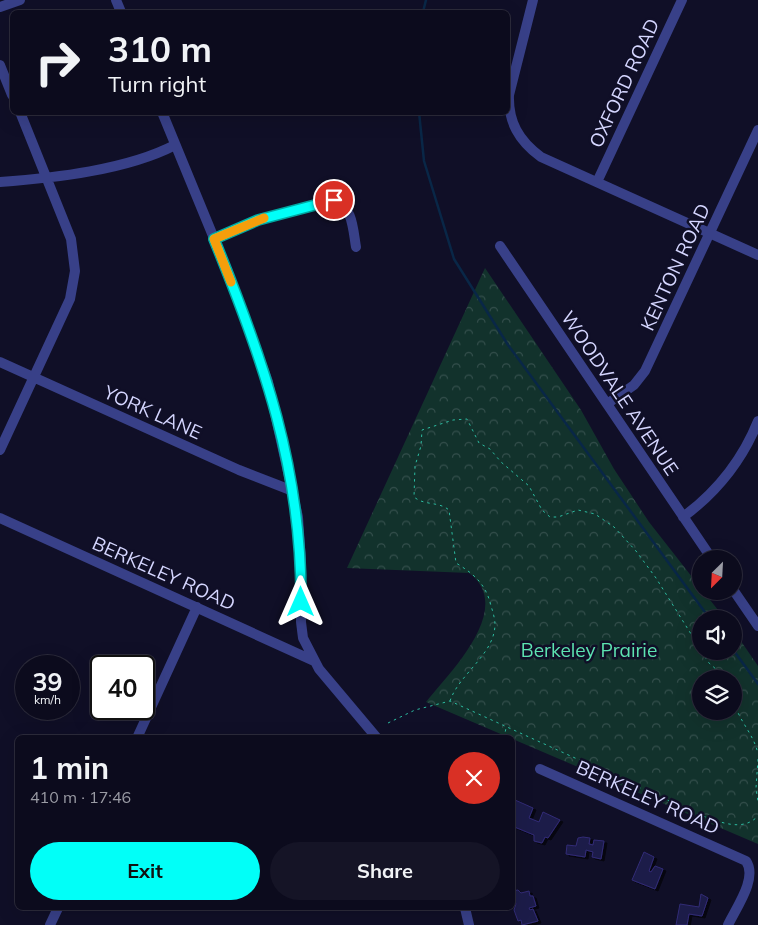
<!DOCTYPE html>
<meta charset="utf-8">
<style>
body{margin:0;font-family:Mulish,sans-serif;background:#151426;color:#f1f3f6;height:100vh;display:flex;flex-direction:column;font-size:19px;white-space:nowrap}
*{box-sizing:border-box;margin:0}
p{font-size:16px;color:#9a9ba4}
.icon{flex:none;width:28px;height:28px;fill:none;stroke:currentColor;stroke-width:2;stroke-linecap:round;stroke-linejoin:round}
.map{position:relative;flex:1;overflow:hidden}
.details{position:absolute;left:15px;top:735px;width:500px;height:175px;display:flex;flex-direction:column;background:#0c0b1d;border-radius:8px;box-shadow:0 5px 20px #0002,0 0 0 1px #2c2b3b}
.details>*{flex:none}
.top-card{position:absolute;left:10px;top:10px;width:500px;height:105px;border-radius:8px;box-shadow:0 5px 20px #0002,0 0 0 1px #2c2b3b;background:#0c0b1d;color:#f1f3f6;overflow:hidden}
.needle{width:32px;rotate:204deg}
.controls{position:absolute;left:692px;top:550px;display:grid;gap:10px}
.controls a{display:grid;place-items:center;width:50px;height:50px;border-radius:50%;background:#0c0b1d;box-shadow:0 5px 20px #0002,0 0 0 1px #2c2b3b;font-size:25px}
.speed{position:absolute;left:15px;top:655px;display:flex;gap:10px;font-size:25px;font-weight:700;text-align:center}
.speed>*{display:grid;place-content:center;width:65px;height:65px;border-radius:50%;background:#0c0b1d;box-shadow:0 5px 20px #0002,0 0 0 1px #2c2b3b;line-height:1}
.speed small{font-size:12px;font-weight:400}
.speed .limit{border:2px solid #111;border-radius:8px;background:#fff;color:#111}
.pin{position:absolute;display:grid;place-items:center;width:42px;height:42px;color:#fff;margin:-21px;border:2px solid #fff;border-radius:50%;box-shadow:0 1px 5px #0007}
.me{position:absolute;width:55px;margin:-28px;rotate:0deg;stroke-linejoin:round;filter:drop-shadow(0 0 4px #0008)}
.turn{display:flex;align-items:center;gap:18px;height:105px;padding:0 15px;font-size:22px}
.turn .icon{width:65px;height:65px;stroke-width:2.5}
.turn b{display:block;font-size:35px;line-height:42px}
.round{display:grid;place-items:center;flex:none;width:52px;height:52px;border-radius:26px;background:#151426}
.head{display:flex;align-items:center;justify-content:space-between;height:85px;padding:0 15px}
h1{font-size:30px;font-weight:700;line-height:38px}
.button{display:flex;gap:10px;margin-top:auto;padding:10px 15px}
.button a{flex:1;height:58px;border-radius:30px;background:#01fff8;color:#111;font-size:20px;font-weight:700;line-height:58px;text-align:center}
.button a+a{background:#151426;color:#f1f3f6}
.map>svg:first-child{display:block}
</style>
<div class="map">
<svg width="758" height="925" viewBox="0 0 758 925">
<defs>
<pattern id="park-crowns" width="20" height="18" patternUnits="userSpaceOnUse" patternTransform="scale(1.25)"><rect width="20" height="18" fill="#12322c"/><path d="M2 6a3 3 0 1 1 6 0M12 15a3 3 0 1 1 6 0" fill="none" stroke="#344f4c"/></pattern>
<filter id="shadow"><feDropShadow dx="3" dy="2" stdDeviation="0" flood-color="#0009"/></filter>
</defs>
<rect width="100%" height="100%" fill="#100f27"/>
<!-- park -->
<path fill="url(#park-crowns)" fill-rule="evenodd" d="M485,268l96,142 33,59 35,53 76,97h-24v32h33v-20l24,35v178l-332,-142c23,-29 90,-94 43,-129l-122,-5zM701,679h33v32h-33z"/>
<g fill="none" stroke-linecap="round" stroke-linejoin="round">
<!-- stream -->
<path stroke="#092747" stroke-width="2.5" d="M423,12l3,-12
M419,112l5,49 30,98 54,86 202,274
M734,651l24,33"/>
</g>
<!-- building -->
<path fill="#1e1a49" stroke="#312c76" filter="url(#shadow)" d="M515,800l18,8 -4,10 10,4 4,-10 17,8 -12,18 -3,-1 -3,6 -8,-2v-6l-22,-9v-21z
M583,837l7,1 -1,6 4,1 1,-5 10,1 -3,18 -9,-2 1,-5 -7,-2 -1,7 -19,-3 1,-9 9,1 2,-8z
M644,852l10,5 -5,14 2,1 4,-6 8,3 -8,20 -23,-9z
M518,890l3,3 8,-2 1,5h3l3,10 -7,2 1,2 3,-1 5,12 -16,4 -1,-5 -3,1 -4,-11 2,-6 -1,-3h-3v-10z
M701,894l7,4 -6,18 -13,-2 -2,11h-11l4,-21 19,3z"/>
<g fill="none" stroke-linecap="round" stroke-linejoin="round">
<!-- path -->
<path stroke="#2cbca1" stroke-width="1" stroke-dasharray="2.5 4" stroke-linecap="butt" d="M702,651l6,11 19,17
M450,701c9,-27 44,-46 45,-76 0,-6 -2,-13 -4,-19 -5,-22 -17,-32 -35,-43l-7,-53c-11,-9 -24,-4 -35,-13l1,-31 6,-20 1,-16 31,-10 14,-1 12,24 11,6 11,13 28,24 13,24 8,7h8l20,-7 17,4 19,13 22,24 20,27 45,72
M734,701c4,19 20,33 24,53
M388,723l27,-13 35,-9 250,114c18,6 42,18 58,1
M504,738l2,-10
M758,759l-2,29 2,14"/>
<!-- minor -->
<path stroke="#384088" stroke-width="10" d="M116,0l5,12
M533,0l-24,95c-1,27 10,46 32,62l217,98
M0,7l20,-7
M0,65l12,30
M162,112l65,158 41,112 30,135 3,46v59l2,16 16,31 58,69
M0,182c54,-4 127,-12 175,-37
M597,182l85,-182
M214,239l44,-19 76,-20c19,6 19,30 22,47
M500,246l212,313
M0,362l239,108 54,21
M607,404l27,-19 11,-14 113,-241
M0,450l70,-151 5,-28 -4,-32 -51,-127
M683,517c35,-26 59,-56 75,-96
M0,518l314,143
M734,591l24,35
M137,738l60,-131
M540,769l206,92c12,17 -10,47 -18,64
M465,908l4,17
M50,925l8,-17"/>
</g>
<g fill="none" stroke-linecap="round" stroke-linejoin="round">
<!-- route casing -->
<g stroke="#01a6a1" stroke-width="12">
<path id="route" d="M301,602c1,-132 -37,-241 -87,-363l44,-19 76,-20"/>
</g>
<!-- route -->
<use href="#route" stroke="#01fff8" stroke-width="9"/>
<!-- slow -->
<path stroke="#f59e0b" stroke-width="9" d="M231,282l-17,-43 50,-21"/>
</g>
<g text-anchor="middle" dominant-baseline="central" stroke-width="5" stroke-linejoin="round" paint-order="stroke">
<!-- street labels -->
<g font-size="19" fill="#d5d6ff" stroke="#100f27">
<text transform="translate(624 83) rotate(-65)">OXFORD ROAD</text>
<text transform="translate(675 267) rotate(-65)">KENTON ROAD</text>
<text transform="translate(620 393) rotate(56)">WOODVALE AVENUE</text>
<text transform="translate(153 412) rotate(24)">YORK LANE</text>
<text transform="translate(164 573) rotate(24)">BERKELEY ROAD</text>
<text transform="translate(648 797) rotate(24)">BERKELEY ROAD</text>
</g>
<!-- park labels -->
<g font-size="19" fill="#5de3b1" stroke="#100f27">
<text x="589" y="650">Berkeley Prairie</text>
</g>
</g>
</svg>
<div class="controls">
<a><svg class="needle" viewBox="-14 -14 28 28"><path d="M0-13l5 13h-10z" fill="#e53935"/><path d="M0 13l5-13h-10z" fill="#9a9ba4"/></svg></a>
<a><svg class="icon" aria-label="sound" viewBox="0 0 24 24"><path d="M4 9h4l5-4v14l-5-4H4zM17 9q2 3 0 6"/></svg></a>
<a><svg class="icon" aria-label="layers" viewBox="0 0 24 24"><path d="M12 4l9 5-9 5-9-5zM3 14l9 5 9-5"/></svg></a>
</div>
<div class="speed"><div>39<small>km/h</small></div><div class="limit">40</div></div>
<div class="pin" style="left:334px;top:200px;background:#d93025"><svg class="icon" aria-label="arrive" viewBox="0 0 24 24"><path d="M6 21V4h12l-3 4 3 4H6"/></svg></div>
<svg class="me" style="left:301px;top:602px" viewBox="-20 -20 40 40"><path d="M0-17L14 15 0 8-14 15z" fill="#01fff8" stroke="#fff" stroke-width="4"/></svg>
<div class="top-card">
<div class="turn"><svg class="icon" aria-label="right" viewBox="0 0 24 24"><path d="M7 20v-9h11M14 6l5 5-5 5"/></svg><div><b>310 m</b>Turn right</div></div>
</div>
<section class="details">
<div class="head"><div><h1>1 min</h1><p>410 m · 17:46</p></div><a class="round" style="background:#d93025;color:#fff"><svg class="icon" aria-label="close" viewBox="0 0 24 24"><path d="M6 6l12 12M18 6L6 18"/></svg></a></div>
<div class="button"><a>Exit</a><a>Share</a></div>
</section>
</div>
